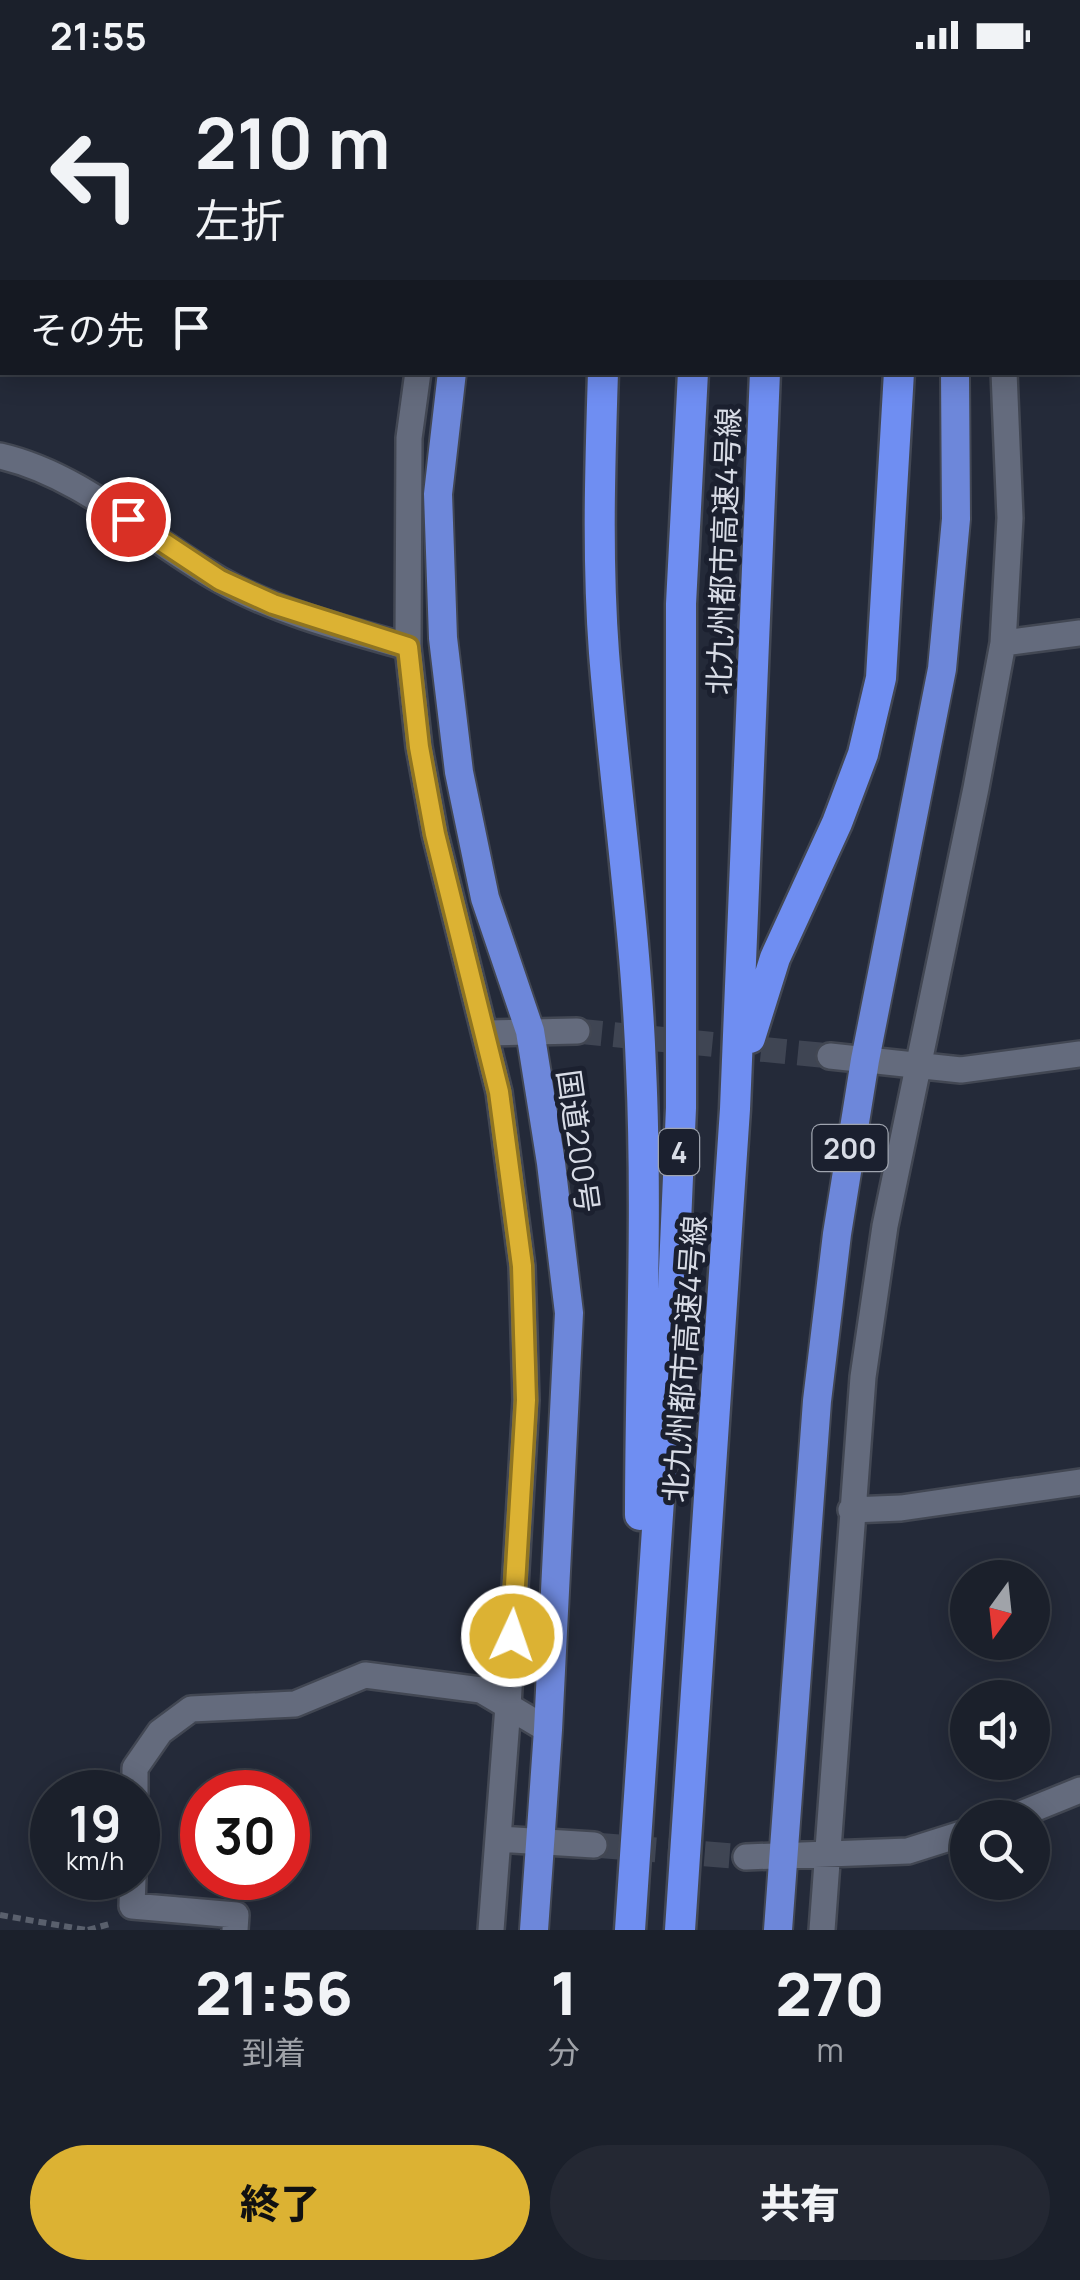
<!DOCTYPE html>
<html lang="ja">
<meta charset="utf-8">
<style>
body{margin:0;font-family:Manrope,"Noto Sans JP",sans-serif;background:#242833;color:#f1f3f6;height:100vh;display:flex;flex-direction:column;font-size:38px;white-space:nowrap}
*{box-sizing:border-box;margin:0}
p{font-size:32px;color:#a0a3a9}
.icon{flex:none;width:55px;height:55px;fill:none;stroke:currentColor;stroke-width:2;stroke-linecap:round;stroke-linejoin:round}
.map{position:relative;height:1860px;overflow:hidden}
.sheet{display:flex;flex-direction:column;background:#1b202b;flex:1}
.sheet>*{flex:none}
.hud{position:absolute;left:0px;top:0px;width:1080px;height:305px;box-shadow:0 5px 25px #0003,0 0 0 2px #393e47;background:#1b202b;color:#f1f3f6;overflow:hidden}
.needle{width:65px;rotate:195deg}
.controls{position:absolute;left:950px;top:1490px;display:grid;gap:20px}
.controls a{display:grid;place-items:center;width:100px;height:100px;border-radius:50%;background:#1b202b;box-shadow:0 5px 25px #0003,0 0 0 2px #393e47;font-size:50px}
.speed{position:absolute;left:30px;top:1700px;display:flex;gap:20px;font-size:50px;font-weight:700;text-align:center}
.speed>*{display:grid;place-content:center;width:130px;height:130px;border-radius:50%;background:#1b202b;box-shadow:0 5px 25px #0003,0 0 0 2px #393e47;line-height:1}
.speed small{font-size:25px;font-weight:400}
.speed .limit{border:15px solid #d22;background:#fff;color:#111}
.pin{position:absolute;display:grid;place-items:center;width:85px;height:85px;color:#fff;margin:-42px;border:5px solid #fff;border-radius:50%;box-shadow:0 2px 10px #0007}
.me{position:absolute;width:110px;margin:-55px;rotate:3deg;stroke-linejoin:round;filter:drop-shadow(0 0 8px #0008)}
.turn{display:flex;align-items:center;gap:35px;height:210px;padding:0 30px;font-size:45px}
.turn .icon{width:130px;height:130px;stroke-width:2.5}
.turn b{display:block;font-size:70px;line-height:85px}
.then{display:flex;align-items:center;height:95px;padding:0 30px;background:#0003;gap:20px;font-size:38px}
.eta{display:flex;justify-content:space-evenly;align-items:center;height:170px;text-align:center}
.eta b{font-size:60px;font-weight:800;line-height:70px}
.button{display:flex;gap:20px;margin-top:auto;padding:20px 30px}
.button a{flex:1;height:115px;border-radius:60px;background:#dcb233;color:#111;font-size:40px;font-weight:800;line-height:115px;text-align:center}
.button a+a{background:#242833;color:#f1f3f6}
.status{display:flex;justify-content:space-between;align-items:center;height:70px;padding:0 50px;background:#1b202b;direction:ltr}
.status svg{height:28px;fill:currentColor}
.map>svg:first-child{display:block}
</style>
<div class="status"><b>21:55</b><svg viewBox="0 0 49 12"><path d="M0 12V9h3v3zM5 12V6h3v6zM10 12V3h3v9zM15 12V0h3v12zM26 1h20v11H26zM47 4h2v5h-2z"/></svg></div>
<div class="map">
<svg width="1080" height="1860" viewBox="0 0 1080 1860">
<rect width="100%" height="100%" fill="#242a39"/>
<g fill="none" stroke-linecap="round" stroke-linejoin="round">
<!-- minor-tunnel -->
<path stroke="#3f4553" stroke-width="25" stroke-dasharray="25 12" stroke-linecap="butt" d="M577,961l253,25
M594,1775l152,12"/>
<!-- minor casing -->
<g stroke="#424753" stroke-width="30">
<path id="minor" d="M963,0v2
M487,2l1,-2
M1078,109l2,-1
M418,302l-9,66 -1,209 11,100 16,87 64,258 23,174 4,134 -18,306 -17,224
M0,386c83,19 147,83 220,124 57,32 124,49 188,67
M1003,573l77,-10
M487,963l90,-2
M830,986l131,14 119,-16
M851,1440l50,-2 179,-26
M135,1722v-24l25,-36 31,-23 104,-5 70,-29 116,15 67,40
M1011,1748l69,-28
M498,1769l96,6
M746,1787l162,-6 60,-19
M133,1808l-1,28 104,9 -1,15
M822,1860l41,-553 22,-151 91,-438 27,-145 7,-125 -6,-146"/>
</g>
<!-- trunk casing -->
<g stroke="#424753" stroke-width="32">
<path id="trunk" d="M916,0v2
M520,2l1,-2
M452,302l-14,122 5,144 16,134 26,126 45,133 21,132 18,150 -21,417 -14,200
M778,1860l39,-529 20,-167 28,-174 77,-391 14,-150 -1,-147"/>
</g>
<!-- motorway casing -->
<g stroke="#424753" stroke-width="35">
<path id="motorway" d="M858,0l1,2
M633,2v-2
M721,2v-2
M776,2v-2
M603,302c-3,94 -6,187 1,281 11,138 32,276 37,415 7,149 -1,298 -1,447
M750,968l25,-80 62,-135 26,-69 18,-76 18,-306
M630,1860l43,-638 8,-184v-504l12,-232
M680,1860l55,-821 30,-737"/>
</g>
<!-- path -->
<path stroke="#5a606d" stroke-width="6" stroke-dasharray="8 5" stroke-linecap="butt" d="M0,1845l86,15
M88,1860l25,-7"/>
<!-- minor -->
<use href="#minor" stroke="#646b7d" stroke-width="25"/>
<!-- trunk -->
<use href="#trunk" stroke="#6d87da" stroke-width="28"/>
<!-- motorway -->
<use href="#motorway" stroke="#6f8ef2" stroke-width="30"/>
</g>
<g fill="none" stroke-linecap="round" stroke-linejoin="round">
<!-- route casing -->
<g stroke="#8f7421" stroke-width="25">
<path id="route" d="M128,449l92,61 53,24 135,43 11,100 16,87 64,258 23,174 4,134 -14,236"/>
</g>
<!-- route -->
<use href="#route" stroke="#dcb233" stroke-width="18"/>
</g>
<g text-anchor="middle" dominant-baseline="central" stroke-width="10" stroke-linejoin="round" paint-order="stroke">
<!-- shield labels -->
<g fill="#1b202f" stroke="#9fa4af" stroke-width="2.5">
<rect x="812.5" y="1055" width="75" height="46" rx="8"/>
<rect x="659" y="1059" width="40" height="46" rx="8"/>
</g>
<g font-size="28" font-weight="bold" fill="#d8dce6">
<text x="850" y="1078">200</text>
<text x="679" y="1082">4</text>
</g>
<!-- street labels -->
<g font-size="30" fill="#d8dce6" stroke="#1b202f">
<text transform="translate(723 481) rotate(-88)">北九州都市高速4号線</text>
<text transform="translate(579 1071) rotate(82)">国道200号</text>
<text transform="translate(684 1289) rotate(-86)">北九州都市高速4号線</text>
</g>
</g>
</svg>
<div class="controls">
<a><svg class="needle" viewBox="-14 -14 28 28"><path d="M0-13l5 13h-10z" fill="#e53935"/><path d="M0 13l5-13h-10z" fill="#a0a3a9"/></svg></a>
<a><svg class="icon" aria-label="sound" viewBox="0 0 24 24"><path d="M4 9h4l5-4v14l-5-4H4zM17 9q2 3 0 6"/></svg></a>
<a><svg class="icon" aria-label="search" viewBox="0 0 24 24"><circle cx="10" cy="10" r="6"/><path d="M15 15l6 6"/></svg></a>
</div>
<div class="speed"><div>19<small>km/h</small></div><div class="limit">30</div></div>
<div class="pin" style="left:128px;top:449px;background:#d93025"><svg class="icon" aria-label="arrive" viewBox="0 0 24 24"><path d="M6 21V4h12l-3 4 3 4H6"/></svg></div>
<svg class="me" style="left:512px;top:1566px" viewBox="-20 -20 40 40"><circle r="17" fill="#dcb233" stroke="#fff" stroke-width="3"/><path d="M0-11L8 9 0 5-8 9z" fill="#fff"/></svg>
<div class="hud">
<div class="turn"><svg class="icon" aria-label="left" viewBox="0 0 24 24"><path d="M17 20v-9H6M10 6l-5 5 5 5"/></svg><div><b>210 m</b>左折</div></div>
<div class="then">その先<svg class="icon" aria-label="arrive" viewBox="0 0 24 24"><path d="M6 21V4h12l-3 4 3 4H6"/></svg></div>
</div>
</div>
<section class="sheet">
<div class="eta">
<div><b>21:56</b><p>到着</p></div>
<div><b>1</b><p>分</p></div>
<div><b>270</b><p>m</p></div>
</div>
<div class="button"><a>終了</a><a>共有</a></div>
</section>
